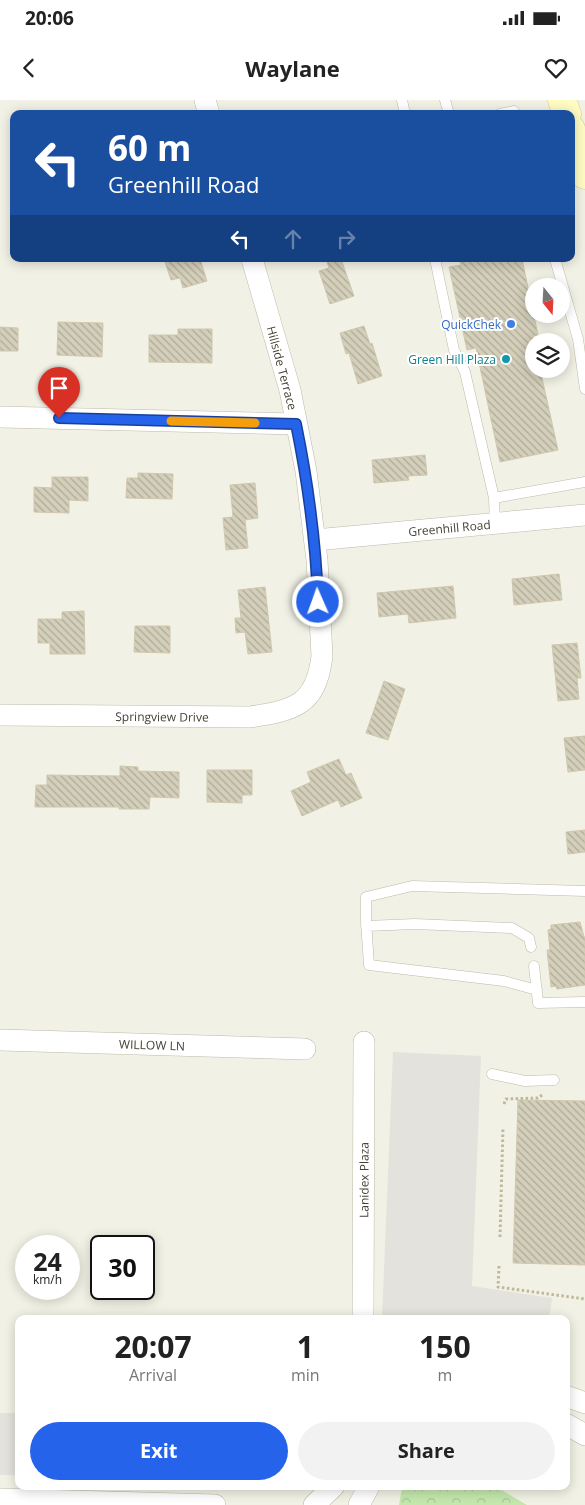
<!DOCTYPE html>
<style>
body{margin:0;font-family:"Open Sans",sans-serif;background:#f2f2f2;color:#222;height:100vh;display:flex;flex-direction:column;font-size:19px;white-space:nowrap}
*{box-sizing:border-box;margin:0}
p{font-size:16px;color:#767676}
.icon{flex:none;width:28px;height:28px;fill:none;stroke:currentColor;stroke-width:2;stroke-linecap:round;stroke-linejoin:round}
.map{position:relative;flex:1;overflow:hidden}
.panel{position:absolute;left:15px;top:1215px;width:555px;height:175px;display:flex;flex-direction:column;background:#fff;border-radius:10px;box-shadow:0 2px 12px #0003}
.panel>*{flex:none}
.guide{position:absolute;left:10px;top:10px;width:565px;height:152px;border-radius:10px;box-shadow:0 2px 12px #0003;background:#1a4fa0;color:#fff;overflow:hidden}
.needle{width:32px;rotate:162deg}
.controls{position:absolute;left:525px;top:178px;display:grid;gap:10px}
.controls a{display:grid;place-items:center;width:45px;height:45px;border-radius:50%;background:#fff;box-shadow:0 2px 12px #0003;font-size:25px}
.speed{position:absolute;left:15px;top:1135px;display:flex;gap:10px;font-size:25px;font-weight:700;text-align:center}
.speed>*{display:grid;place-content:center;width:65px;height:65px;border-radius:50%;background:#fff;box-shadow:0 2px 12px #0003;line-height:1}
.speed small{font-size:12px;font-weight:400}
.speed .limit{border:2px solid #111;border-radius:8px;background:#fff;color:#111}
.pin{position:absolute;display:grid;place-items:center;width:42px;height:42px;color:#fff;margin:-51px -21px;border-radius:50% 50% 50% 0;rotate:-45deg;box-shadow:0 0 5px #0007}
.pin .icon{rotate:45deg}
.me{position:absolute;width:55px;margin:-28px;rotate:358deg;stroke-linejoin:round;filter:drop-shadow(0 0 4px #0008)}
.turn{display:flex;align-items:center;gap:18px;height:105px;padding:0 15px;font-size:22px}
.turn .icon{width:65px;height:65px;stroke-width:2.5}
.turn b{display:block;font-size:35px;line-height:42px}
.lanes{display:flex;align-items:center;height:48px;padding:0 15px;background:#0003;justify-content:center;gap:25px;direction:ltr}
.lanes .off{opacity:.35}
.eta{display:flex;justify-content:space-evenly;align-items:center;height:85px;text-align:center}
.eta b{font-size:30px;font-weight:700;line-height:35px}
.button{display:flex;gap:10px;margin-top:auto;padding:10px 15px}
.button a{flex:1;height:58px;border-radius:30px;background:#2563eb;color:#fff;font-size:20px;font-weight:700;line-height:58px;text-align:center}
.button a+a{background:#f2f2f2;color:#222}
.status{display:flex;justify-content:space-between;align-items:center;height:35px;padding:0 25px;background:#fff;direction:ltr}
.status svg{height:14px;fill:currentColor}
header{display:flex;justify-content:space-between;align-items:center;height:65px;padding:0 15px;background:#fff;font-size:22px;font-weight:700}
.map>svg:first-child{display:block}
</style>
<div class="status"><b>20:06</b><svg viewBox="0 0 49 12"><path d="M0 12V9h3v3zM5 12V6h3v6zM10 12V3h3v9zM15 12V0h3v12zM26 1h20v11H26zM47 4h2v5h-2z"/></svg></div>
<header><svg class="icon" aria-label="back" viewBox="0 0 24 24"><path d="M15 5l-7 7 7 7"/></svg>Waylane<svg class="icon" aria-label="heart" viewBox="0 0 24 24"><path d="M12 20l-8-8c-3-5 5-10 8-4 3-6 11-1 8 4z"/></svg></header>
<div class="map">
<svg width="585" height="1405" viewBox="0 0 585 1405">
<defs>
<pattern id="forest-crowns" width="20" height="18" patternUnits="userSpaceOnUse" patternTransform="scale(1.25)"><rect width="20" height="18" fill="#c3e7ad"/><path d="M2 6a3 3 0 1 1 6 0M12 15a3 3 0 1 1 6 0" fill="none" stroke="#a9c795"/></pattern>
<pattern id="building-back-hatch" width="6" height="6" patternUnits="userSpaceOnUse" patternTransform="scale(1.25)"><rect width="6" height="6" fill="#d4cfba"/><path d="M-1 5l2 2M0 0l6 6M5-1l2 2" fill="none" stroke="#aeaa98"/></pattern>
</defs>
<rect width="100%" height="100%" fill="#f2f1e5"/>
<!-- forest -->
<path fill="url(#forest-crowns)" d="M415,1386h80l32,19h-128l3,-17z"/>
<!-- parking -->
<path fill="#e3e2dd" d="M393,952l88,4 -9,230 80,12 -3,21h-167z
M0,1313h19v62h-19z"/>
<!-- building -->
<path fill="url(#building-back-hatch)" stroke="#cfc8ae" d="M164,159h36l7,22 -24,7 -3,-10 -9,2z
M326,159h15l13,37 -24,8 -11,-33 10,-3z
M459,159h63l16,76 -5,1 1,33h6l18,81 -58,12 -24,-114 -9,2 -18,-83 12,-2z
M58,222l45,1 -1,34 -45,-2z
M364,226l6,18 2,-1 10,33 -24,8 -9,-31 -3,1 -6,-21z
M0,227l18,1v23h-18z
M178,229h34v34l-63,-1v-27h29z
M425,355l2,20 -19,1 1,4 -35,3 -2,-23z
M138,373l35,1 -1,25 -46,-1 1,-20h11z
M52,377h36v24l-19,-1v13l-35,-1v-25l18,1z
M255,383l3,35 -13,2 3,28 -22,2 -3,-32 10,-1 -3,-32z
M559,474l3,26 -48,5 -2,-26z
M453,486l3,32 -47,5 -1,-9 -29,3 -2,-24z
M265,487l7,65 -24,2 -3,-22 -9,1 -1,-15h6l-3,-28z
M84,511l1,43h-35v-11h-12v-24h24v-7z
M135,526h35v27l-36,-1z
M577,543l4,35h-4l2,21 -21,2 -6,-56z
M384,581l21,8 -17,51 -22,-7z
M585,636v34l-17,2 -4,-34z
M339,659l7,16 5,-2 11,25 -21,9 -3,-7 -36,16 -11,-25 20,-9 -4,-10z
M120,666l18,1v4l41,1v26l-29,-1 -1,12h-30v-2h-84l1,-22h11v-10l73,1z
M207,670h45v25h-10v8l-35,-1z
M585,730v22l-17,2 -2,-22z
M580,822l4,15h1v48l-28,4 -1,-3 -5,1 -4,-37h3l-2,-20 3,-1v-4z
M518,1000l67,1v164l-72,-2z"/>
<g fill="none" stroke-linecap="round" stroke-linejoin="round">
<!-- lane casing -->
<g stroke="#bebaa8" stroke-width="11">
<path id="lane" d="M402,0l3,14
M445,0l4,14
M500,14l14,-3
M435,159l19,91 11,22 29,126
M555,159l23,80 7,50
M495,423l-1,-25 91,-16
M366,826l49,-2 97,4 17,10 2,9
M534,866l4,37 47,-1
M537,890l-33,-9 -135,-16 -3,-44v-24l46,-11 173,5
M492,974l33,7 29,-1"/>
</g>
<!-- street casing -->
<g stroke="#bebaa8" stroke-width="22">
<g id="street">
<path d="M205,0l4,14"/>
<path d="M0,317l296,7"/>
<path id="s1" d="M315,440l270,-25"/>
<path id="s2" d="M0,615l250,2c44,-7 66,-11 72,-61l-5,-96 -11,-89 -16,-81 -38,-131"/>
<path id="s3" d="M0,940l305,9"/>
<path id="s4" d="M363,1219l1,-277"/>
<path d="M566,1296l19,7"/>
<path d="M566,1324l19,11"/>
<path d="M0,1399l215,6"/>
<path d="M314,1405l20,-19"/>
<path d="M359,1405l10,-19"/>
</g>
</g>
<!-- secondary casing -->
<g stroke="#d3cd95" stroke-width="29">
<path id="secondary" d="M562,0l5,14
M571,29l14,46"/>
</g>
<!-- path -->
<path stroke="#c0b999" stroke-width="3" stroke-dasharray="2.5 2.5" stroke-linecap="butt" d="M504,1004l2,-5 32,-1 4,-3
M500,1137l3,-110
M499,1166l-1,21 87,12"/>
<!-- lane -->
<use href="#lane" stroke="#fff" stroke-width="10"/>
<!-- street -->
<use href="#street" stroke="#fff" stroke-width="21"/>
<!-- secondary -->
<use href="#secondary" stroke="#fefbc3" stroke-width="28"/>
</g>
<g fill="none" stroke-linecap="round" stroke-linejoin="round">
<!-- route casing -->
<g stroke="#184099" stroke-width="12">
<path id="route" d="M59,318l237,6c12,59 20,118 22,178"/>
</g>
<!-- route -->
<use href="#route" stroke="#2563eb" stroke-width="9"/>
<!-- slow -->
<path stroke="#f59e0b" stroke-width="9" d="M171,321l84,2"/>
</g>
<!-- markers -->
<circle fill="#3f7fe0" stroke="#fff" stroke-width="2" cx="511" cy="224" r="5"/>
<circle fill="#0f9aa8" stroke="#fff" stroke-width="2" cx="506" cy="259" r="5"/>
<g text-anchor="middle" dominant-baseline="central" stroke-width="4" stroke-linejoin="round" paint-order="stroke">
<!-- shop labels -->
<g font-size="12" fill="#366cbe" stroke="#fff" text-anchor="end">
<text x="501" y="224">QuickChek</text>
</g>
<!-- culture labels -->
<g font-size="12" fill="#0d838f" stroke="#fff" text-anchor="end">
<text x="496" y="259">Green Hill Plaza</text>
</g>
<!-- street labels -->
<g font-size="12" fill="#454135" stroke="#fff">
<text transform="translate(282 268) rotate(75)">Hillside Terrace</text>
<text stroke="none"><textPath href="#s1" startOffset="135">Greenhill Road</textPath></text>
<text stroke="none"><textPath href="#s2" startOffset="162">Springview Drive</textPath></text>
<text stroke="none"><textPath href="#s3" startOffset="152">WILLOW LN</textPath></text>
<text stroke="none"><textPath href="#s4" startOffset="139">Lanidex Plaza</textPath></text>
</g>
</g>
</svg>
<div class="controls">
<a><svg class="needle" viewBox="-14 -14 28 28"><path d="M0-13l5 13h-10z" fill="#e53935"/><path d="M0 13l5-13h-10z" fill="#767676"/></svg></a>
<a><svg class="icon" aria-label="layers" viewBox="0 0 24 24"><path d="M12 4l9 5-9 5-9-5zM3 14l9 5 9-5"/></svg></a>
</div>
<div class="speed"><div>24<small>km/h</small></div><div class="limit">30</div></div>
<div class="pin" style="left:59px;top:318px;background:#d93025"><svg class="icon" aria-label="arrive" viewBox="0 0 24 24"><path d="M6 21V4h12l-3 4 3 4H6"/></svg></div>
<svg class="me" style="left:318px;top:502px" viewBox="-20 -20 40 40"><circle r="17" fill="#2563eb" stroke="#fff" stroke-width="3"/><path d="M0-11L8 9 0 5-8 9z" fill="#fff"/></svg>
<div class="guide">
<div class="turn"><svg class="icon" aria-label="left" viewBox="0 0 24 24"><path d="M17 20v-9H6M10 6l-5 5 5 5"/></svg><div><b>60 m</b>Greenhill Road</div></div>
<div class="lanes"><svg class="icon" aria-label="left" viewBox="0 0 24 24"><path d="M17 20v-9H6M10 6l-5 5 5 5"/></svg><svg class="icon off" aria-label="ahead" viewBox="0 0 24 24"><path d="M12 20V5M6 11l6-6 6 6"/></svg><svg class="icon off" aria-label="right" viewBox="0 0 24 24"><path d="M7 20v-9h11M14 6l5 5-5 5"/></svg></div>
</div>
<section class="panel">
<div class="eta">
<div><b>20:07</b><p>Arrival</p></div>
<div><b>1</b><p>min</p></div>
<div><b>150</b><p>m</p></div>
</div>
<div class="button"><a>Exit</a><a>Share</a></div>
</section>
</div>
